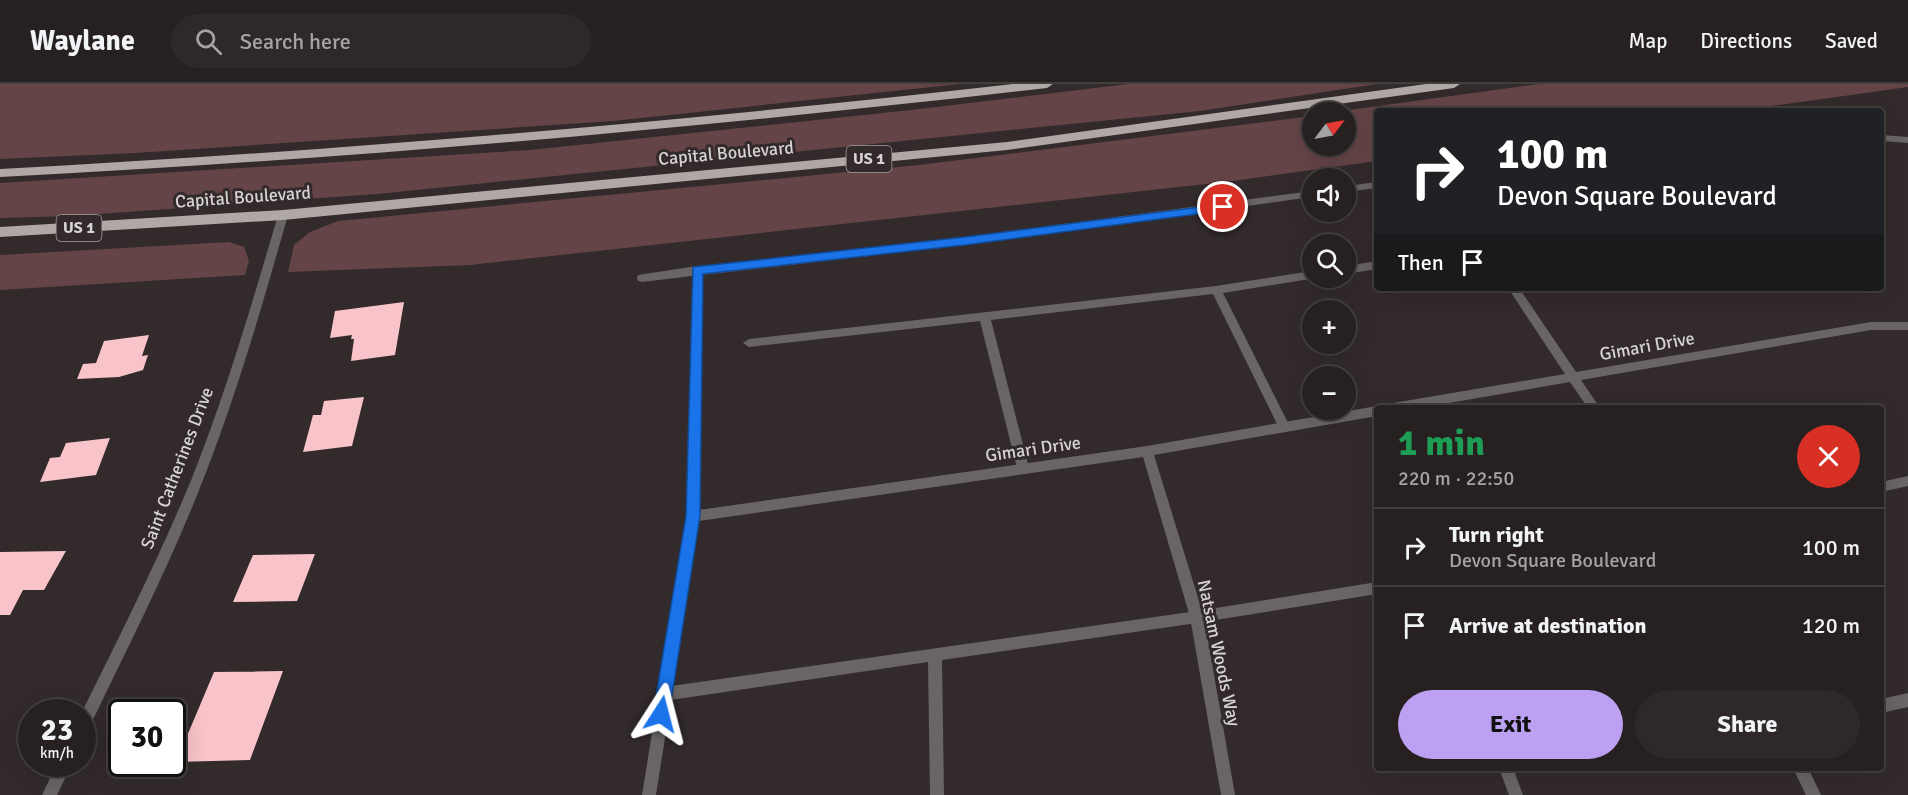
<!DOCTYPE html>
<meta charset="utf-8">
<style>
body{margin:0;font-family:Signika,sans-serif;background:#2e2829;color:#f1f3f6;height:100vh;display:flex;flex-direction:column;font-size:22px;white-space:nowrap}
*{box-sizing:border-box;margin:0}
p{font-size:20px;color:#a4a3a5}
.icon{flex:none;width:33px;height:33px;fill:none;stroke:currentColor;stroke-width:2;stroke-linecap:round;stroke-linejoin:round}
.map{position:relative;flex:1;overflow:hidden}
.drawer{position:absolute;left:1374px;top:321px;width:510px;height:366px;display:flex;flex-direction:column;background:#262020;border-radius:6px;box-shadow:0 6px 24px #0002,0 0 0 2px #423e3e}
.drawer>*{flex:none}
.hud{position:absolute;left:1374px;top:24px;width:510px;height:183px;border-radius:6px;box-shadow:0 6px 24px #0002,0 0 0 2px #423e3e;background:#202124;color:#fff;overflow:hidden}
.needle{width:39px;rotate:58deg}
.controls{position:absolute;left:1302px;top:18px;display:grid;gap:12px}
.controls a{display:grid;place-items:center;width:54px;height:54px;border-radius:50%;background:#262020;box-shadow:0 6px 24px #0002,0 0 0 2px #423e3e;font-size:30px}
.speed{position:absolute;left:18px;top:615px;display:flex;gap:12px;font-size:30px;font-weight:700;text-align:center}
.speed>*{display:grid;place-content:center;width:78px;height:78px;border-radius:50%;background:#262020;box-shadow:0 6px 24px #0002,0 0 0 2px #423e3e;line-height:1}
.speed small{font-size:15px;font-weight:400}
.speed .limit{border:3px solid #111;border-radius:9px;background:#fff;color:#111}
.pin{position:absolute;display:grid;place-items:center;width:51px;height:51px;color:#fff;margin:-26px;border:3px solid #fff;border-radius:50%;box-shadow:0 2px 6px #0007}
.me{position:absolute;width:66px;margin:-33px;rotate:9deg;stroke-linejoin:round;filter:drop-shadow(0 0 4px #0008)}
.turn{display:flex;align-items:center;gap:21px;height:126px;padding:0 24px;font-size:27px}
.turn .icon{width:78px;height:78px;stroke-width:2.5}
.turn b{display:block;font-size:42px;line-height:51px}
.then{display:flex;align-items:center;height:57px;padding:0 24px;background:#0003;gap:12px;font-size:22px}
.round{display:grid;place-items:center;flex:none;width:63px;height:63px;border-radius:32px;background:#2e2829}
.summary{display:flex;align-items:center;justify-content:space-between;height:102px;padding:0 24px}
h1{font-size:36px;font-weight:700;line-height:45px;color:#1e9e55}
.primary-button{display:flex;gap:12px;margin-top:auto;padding:12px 24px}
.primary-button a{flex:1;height:69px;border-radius:36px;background:#bca0f2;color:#111;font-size:24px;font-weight:700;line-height:69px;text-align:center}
.primary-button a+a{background:#2e2829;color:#f1f3f6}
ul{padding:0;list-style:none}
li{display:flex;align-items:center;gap:18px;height:78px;padding:0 24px;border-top:2px solid #423e3e}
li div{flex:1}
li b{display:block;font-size:22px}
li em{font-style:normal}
header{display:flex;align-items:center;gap:36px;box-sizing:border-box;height:84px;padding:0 30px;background:#262020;border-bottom:2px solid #423e3e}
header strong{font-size:28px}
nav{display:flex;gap:33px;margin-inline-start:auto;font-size:21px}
.search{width:420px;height:54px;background:#2e2829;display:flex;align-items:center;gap:15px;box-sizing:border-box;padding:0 21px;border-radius:33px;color:#a4a3a5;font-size:22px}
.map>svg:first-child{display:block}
</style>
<header>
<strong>Waylane</strong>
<div class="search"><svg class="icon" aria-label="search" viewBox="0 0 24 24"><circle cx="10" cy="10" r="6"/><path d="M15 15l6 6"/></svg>Search here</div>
<nav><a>Map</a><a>Directions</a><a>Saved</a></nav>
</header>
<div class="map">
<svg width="1908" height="711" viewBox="0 0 1908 711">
<rect width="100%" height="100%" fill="#322a2b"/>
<!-- green -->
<path fill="#644447" d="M0,0h960l-347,37 -478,32 -135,6z
M1128,0h249l-177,27 -823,83 -306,22 -71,2v-35l530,-33 381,-40z
M1539,0h369v3l-172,24h-359v50l-144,20 -763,84 -182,7 6,-27 16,-13 28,-11 581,-56 393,-49v30h34v-34h-12z
M229,158l15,5 5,14 -4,14 -245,15v-35z"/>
<!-- building -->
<path fill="#f8c3c9" d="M404,218l-9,53 -44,6 3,-22h-3l1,-4 -22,3 5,-27z
M149,251l-7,21 6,-1 -5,15 -24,7 -42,2 6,-15 13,-1 8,-22z
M364,313l-12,49 -49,6 10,-37h8l3,-14z
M110,354l-14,37 -56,7 10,-24 10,-1 6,-14z
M66,467l-22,39h-21l-13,25h-10v-63z
M315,470l-18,47 -64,1 20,-47z
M283,587l-33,89 -74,2 38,-90z"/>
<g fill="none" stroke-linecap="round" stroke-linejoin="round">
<!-- service -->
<path fill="#696565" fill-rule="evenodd" d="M1377,177v8l-31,5v-8z
M1312,187v7h4l-93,15 67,134 -2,3h-8l-67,-136 -222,26 38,148 -2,4h-8l-2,-4 -37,-147 -231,26 -6,-4 6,-4 467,-53z
M1908,392v10l-27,6v-10z
M1377,498v12l-180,29 -255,37 2,135h-14l-2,-133 -264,39 -5,-2 -2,-5 2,-5 5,-2 533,-76z
M1499,684h14l10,27h-14z"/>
<!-- minor -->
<path fill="#696565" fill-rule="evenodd" d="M1881,51l27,2v6l-27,-2z
M1377,98v6l-31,4v-6z
M1312,107v6l-347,48 -263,30 -3,235 448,-64 230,-40 4,2h-4v8l-223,39 50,162 31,178h-14l-31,-178 -47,-160 -444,64 -43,274h-14l45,-279 5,-240 -50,6 -4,-1 -1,-3 1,-3 59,-9 4,1 264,-30z
M283,128l5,3c-25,88 -50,175 -83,260 -34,88 -77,172 -118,257l-5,2v-22c38,-77 77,-154 110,-234 34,-86 60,-174 86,-263z
M1508,204h11l57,84 295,-50h37v8h-37l-290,50 19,28h-12l-18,-26 -150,26h-33l2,-3 4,-2 172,-29z
M1908,609v14l-27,6v-14z
M57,680h15l-15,31h-15z
M1793,684h15l13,27h-15z"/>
<!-- trunk -->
<path fill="#b0a7a7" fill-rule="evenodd" d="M1013,0h40l-6,4c-348,40 -697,71 -1047,89v-8c339,-18 676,-47 1013,-85z
M1426,0h34l-6,4 -447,62 -724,70 -283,17v-10l283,-17 724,-68z"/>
</g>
<!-- route -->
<path fill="#1a73e8" stroke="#114b97" stroke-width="1.5" d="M1223,120l4,1v5l-262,35 -262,29 -3,242 -31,198 -2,5 -6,3 -6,-3 -2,-5 33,-198 7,-249 272,-30z"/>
<g text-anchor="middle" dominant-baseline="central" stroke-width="6" stroke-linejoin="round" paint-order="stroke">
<!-- shield labels -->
<g fill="#322a2b" stroke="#a6a0a1" stroke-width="1.5">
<rect x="846.5" y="62" width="45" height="26" rx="4.5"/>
<rect x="56.5" y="131" width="45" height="26" rx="4.5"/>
</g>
<g font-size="16" font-weight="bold" fill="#d8d3d3">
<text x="869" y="75">US 1</text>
<text x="79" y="144">US 1</text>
</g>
<!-- street labels -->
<g font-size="18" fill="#d8d3d3" stroke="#322a2b">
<text transform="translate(726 69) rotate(-5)">Capital Boulevard</text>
<text transform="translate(243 113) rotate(-4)">Capital Boulevard</text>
<text transform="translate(1647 262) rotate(-10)">Gimari Drive</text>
<text transform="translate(1033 365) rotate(-8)">Gimari Drive</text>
<text transform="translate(177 384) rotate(-69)">Saint Catherines Drive</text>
<text transform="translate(1219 569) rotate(78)">Natsam Woods Way</text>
</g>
</g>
</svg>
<div class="controls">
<a><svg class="needle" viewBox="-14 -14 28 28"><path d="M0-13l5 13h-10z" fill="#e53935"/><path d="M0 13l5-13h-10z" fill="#a4a3a5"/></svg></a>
<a><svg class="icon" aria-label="sound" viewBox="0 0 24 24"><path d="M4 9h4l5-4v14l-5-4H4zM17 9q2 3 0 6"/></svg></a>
<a><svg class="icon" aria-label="search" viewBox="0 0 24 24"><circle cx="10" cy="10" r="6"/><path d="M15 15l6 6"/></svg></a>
<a>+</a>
<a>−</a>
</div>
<div class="speed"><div>23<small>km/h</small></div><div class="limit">30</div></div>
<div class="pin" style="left:1223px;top:123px;background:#d93025"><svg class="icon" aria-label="arrive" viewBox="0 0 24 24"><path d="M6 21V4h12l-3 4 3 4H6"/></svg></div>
<svg class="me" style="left:661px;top:630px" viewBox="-20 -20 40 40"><path d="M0-17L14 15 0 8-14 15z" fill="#1a73e8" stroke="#fff" stroke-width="4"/></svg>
<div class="hud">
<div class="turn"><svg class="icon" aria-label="right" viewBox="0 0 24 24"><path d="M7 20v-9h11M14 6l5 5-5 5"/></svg><div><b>100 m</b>Devon Square Boulevard</div></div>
<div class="then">Then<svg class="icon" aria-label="arrive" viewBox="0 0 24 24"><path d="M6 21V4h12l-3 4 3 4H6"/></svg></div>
</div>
<section class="drawer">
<div class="summary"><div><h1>1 min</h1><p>220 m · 22:50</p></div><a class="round" style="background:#d93025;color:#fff"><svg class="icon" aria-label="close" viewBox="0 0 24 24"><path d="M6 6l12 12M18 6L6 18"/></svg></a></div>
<ul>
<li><svg class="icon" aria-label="right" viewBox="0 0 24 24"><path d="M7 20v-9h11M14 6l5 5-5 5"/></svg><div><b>Turn right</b><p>Devon Square Boulevard</p></div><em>100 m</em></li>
<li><svg class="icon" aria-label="arrive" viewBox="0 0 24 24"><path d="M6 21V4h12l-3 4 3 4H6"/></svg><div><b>Arrive at destination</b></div><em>120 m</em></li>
</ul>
<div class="primary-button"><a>Exit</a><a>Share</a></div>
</section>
</div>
